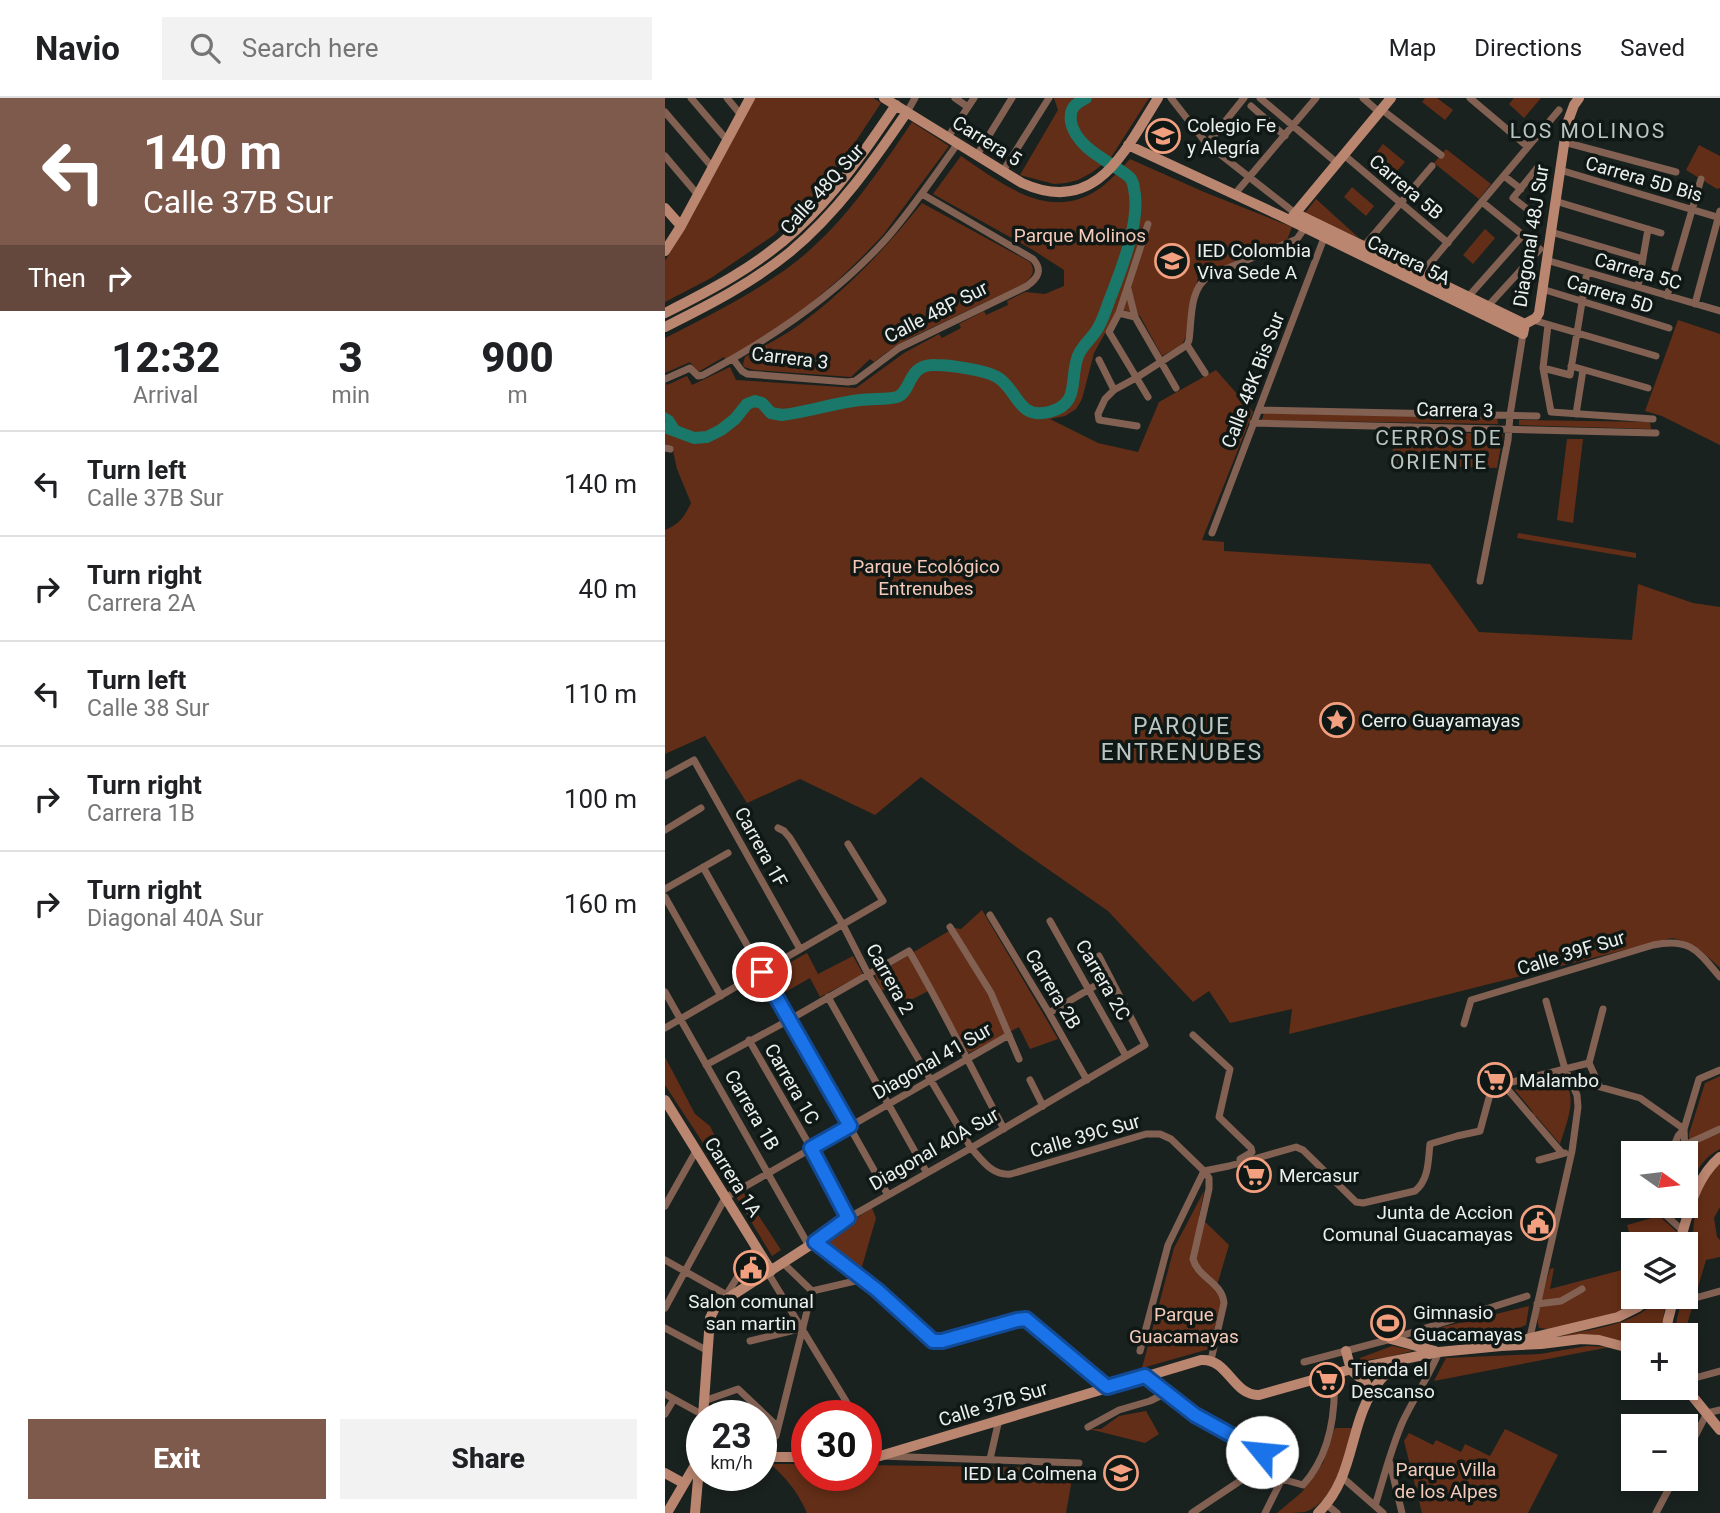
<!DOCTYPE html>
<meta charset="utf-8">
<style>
body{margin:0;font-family:Roboto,sans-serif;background:#f2f2f2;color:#202124;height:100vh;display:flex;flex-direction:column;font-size:26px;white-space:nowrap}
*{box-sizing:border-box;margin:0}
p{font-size:23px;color:#757577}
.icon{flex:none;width:38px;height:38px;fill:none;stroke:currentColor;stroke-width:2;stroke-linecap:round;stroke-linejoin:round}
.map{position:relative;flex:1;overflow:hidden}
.drawer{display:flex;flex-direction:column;background:#fff;width:665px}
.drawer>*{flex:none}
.guide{background:#7e5a4d;color:#fff;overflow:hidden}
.needle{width:46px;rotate:104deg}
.controls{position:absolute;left:956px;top:1043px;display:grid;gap:14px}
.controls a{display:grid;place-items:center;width:77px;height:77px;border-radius:0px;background:#fff;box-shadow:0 4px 10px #0003;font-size:35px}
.speed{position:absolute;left:21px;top:1302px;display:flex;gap:14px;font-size:35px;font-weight:700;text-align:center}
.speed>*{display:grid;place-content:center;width:91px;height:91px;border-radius:50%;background:#fff;box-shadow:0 4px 10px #0003;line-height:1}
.speed small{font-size:18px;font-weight:400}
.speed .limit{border:10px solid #d22;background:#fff;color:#111}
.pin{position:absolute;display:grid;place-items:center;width:60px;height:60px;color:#fff;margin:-30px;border:4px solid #fff;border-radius:50%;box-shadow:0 2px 7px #0007}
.me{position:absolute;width:77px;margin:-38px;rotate:298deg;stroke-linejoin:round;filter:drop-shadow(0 0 5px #0008)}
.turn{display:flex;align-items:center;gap:24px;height:147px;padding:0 28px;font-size:32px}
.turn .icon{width:91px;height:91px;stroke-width:2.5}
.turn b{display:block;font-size:49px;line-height:60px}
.then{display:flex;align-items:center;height:66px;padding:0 28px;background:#0003;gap:14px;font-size:26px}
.eta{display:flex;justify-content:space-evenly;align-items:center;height:119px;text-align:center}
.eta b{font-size:42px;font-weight:800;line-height:49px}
.primary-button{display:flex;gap:14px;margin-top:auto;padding:14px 28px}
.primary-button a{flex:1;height:80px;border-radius:0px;background:#7e5a4d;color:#fff;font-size:28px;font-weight:800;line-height:80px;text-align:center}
.primary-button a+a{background:#f2f2f2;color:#202124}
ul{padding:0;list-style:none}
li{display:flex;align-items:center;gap:21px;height:105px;padding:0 28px;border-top:2px solid #e0e0e0}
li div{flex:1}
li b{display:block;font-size:26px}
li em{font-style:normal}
header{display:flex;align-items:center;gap:42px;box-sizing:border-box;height:98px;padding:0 35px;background:#fff;border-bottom:2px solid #e0e0e0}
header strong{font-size:33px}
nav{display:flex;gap:38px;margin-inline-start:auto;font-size:24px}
.search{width:490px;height:63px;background:#f2f2f2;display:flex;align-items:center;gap:18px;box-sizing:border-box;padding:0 24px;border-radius:0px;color:#757577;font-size:26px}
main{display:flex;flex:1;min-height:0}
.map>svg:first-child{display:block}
</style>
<header>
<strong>Navio</strong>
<div class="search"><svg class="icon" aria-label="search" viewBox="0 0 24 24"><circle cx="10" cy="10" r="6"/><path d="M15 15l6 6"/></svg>Search here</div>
<nav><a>Map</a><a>Directions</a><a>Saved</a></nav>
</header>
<main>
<section class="drawer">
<div class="guide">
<div class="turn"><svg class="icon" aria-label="left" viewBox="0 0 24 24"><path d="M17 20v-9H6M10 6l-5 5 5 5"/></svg><div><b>140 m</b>Calle 37B Sur</div></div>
<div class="then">Then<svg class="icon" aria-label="right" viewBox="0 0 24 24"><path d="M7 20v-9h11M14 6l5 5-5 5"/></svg></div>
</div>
<div class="eta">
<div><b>12:32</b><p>Arrival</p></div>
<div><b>3</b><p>min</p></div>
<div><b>900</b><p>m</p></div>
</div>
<ul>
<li><svg class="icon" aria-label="left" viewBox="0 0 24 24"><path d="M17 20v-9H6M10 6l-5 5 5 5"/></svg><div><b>Turn left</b><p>Calle 37B Sur</p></div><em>140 m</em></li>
<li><svg class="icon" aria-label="right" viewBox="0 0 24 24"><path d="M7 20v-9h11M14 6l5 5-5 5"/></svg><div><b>Turn right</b><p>Carrera 2A</p></div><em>40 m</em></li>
<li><svg class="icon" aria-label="left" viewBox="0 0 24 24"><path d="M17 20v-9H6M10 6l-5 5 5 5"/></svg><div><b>Turn left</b><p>Calle 38 Sur</p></div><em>110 m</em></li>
<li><svg class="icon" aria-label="right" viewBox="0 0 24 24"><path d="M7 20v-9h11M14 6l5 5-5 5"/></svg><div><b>Turn right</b><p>Carrera 1B</p></div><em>100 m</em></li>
<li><svg class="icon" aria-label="right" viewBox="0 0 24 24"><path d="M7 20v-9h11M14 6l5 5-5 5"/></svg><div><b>Turn right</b><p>Diagonal 40A Sur</p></div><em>160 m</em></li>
</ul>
<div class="primary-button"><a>Exit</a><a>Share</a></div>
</section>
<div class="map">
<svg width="1055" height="1415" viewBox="0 0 1055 1415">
<rect width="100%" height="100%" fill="#1a2220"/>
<!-- green -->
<path fill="#632e17" d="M89,0h119l8,5 -37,56 -32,38 -38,38 -63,43 -46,24v-41l26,-43z
M389,0h95l-39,61 -19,14 -13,7 -12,3 -12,1 -34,-9 38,-65z
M760,0h12l16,12 -8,10 -23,-18z
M849,0h27l-17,20 -15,-14z
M247,24l37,24 -66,89 -22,23 -23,22 -48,41 -64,39 -2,-3 -26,15 -8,-10 -25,11v-35c40,-20 80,-40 117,-66 55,-38 93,-95 130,-150z
M718,46l22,18 -8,9 -21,-18z
M1034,47l21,11v32l-3,1 -31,-19z
M781,51l45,35 -12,15 -45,-36z
M296,58c43,29 91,69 142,30 10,-8 18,-18 27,-27l74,33 88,35 -5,13 -89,37c-3,13 -9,60 -16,67 -6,5 -14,8 -20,12l-22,-40 -21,-8 -25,45 -12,46 -6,10 -11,7 -15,3 48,24 40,9 21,-50 57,-32 37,42 -51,128 22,2v9l206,13 49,68 153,8 6,-56 55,19 27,4v361c-17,-16 -25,-25 -48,-30l-342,86 -41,10 3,-25 -62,14 -21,-32 -16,11 -85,-91 -89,-62 -98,-72 -46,38 -75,-36 -53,24 -42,-67 -40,18v-224c15,-6 19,-13 26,-27l-14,-34 -5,-23 -7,-2v-63l2,4 20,-9 5,9 38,-18 6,13 120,8 48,-35 35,-19 3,4 19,-10 -2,-4 25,-13 2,4 22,-10 -1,-4 18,-9 20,2 19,-8v-16l-31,-20 -100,-56z
M687,89l22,19 -8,10 -22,-19z
M651,101l43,39 -54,-25z
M257,105l108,59c6,9 2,15 -6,22l-114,54 -23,14 -13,10 -4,-3 -19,18 -97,-7 -10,-3 -1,-3 2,-7c17,-10 35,-19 51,-30 49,-35 89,-78 126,-124z
M820,131l10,9 -22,26 -10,-9z
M1013,222l42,14v111l-58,-29 -17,-5z
M599,315l233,5 1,6 -236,-4z
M854,322l131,2 1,7 -132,-4z
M729,333l109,3 -6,34 -105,-3z
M902,341h16l-10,84 -16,-3z
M853,435l118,20v5l-119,-20z
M317,812l76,129 -28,10 -11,-22 -50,26 -37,-64 -27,14 -10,-19 -14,7 -6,-16 79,-47 7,1z
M142,855l11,21 35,-18 10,18 -43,23 -10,-19 -30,17 -11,-21z
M0,959l30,57 15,12 28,58 43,66 -9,6 -67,-110 -40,-61z
M893,977c23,17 9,46 2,69l-24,-28h-2l-2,-5 -17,-21z
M1055,978v73c-22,11 -27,31 -35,53v-32l5,-16 -1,-20 16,-51z
M1055,1064v45l-6,11 3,19 3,3v17l-14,3 -22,75h-9l2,-17 6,-21h2c0,-11 6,-21 7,-32 1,-10 0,-19 1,-28 1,-26 7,-57 27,-75z
M539,1093l-5,25 30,29 -13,44 6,9 -13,51 -67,19 32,-120z
M207,1110l4,10 -15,52 -39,-30z
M994,1118l18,16 -3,12h-35l-1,-2 -6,1 -5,-18z
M968,1169v30h13l-18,11 -19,8 -61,13 -9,-1c-5,-14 7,-43 11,-59l4,-1 -4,21z
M995,1199h9l-5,16 -3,22h-28v9l-30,-8h-42c35,-8 76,-11 99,-39z
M864,1208l-3,19c-28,13 -82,24 -111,15l1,-3 14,-7z
M727,1248l19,4 1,1 -24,6 -28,4v-3z
M922,1248l23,1 -176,34 12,-23 94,-4z
M481,1313l13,23 -14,9 -56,-14h12l18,-13z
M670,1330h18c-9,26 -18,75 -48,84 -8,1 -19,1 -28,1l25,-21 21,-29z
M840,1331l53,26 -30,58h-106l-18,-72 5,-8 24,12 3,-5 25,12 4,-8 25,12z
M105,1366h37v11h59v-10l208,3 -8,45h-259c-8,-19 -21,-36 -37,-49z"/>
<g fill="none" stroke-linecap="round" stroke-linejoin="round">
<!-- canal -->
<path stroke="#1a786a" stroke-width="7" d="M0,318l5,3 9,14"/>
<!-- river -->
<path stroke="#1a786a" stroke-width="12" d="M0,329l29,11 13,-1 14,-7 14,-11 12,-15 8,-3 7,2 9,10 11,2c26,-3 52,-12 78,-15 12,-2 26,0 37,-3 15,-5 10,-33 38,-32 14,0 50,5 62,12 21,12 20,43 52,35 32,-8 20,-33 29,-56 4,-11 16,-19 21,-30 5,-9 8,-20 12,-30 11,-28 30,-77 23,-107 0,-3 -2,-8 -3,-10 -4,-5 -12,-9 -17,-13 -16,-10 -39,-23 -43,-44 -2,-14 4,-18 15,-24"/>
<!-- street -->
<path stroke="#826153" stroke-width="7" d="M26,0l36,42
M62,0l14,17
M290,0l13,9
M506,0l36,46 88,69
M595,0l77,65
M698,0l16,14
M805,0l58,49
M586,8l34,30
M716,11l60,46
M0,14l48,56
M242,14l8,-14
M283,39l26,-39
M899,44l112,30
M542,46l37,-46
M312,57l35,-57
M679,57l104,88
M0,58l33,39
M895,72l160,48
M338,73l46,-73
M839,78l17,13
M569,97l82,-97
M890,103l106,32
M871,118l-23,-18 25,-31
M886,134l92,27
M699,148l68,-80
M881,162l174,51
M756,176l138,-164
M973,189l10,-58
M463,191l7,28
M877,191l127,39
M1002,198l34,-117
M803,199l55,-62 -41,-33
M1030,206l25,-93
M823,208l52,-57
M454,215l16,4 41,71
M868,222l123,36
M883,227l-5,43 8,44 102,7
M522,247l18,28
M68,261l9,12 5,3 101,8 7,-1 44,-33 128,-62c11,-8 16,-16 6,-27l-111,-65
M434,262l15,30
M906,268l77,22
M878,270l27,7 17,-103
M0,281l25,-11 8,8 5,-1c68,-36 132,-79 184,-137 26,-30 48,-63 71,-95
M483,299l-39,-65 10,-19 29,-89
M594,312l278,6
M911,316l7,-44
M588,325l403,10
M472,328l-38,-6 -1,-6 7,-15 9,-9 22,-12 51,-33 2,-5c3,-21 0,-51 20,-64l88,-37 9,-13
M0,350l5,1
M547,435l112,-295
M815,483l28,-141 2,-25 13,-81
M0,678l29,-16 106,189
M113,730l6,3 6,7 53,87 25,49 103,174c12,13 21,28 40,26l135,-40h14l11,5 33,32 5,7v11l-16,70c5,19 29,23 31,44l-13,57
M0,732l36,-22
M38,769l185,328
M0,791l63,-36
M0,799l56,99
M325,817l59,98 38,67
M385,823l76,135
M285,829l41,66 28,66
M0,894l144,254
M163,899l99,176
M384,915l61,-36
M799,926l7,-24 182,-55c37,-8 45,6 67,32
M0,930l218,-127 -35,-57
M528,937l37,34 -11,48 32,31 1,4 -12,7v3
M84,942l62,108 37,70
M924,965l11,24 40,11 44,31 -6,7 -7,17
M924,965l14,-54
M41,967l83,-45 120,-69c34,58 63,119 95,178
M365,982l13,26
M838,986l59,69
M1020,1047l35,-16
M1020,1057l-1,-26 15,-50 21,-9
M874,1062l26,-7
M539,1073l25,-5 67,-19 7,3 53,52 7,1 52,-12c14,-11 13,-30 15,-47l27,-8 23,-5 12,-44 97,-24
M0,1108l31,-55
M993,1108v2l25,23
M150,1144l33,-24 123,-70 174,-103 -46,-89
M0,1162l62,35
M118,1165l29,28
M103,1175l87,143
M147,1193l52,-12
M60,1199l31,-50
M1030,1200l25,-7
M872,1206l24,-3 21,-12
M0,1210l60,-110 284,-163
M0,1230l43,23
M865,1239l42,-186 6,-44 -1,-12 -12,-26 -19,-68
M85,1243l53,-13
M475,1253l28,-106 36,-74
M639,1264l87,-23 136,-43
M479,1278l51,38 66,37 4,5 -1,8 -6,5 -66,44
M1026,1281l29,-8
M0,1296l38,21
M39,1303l34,-12 40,38
M0,1316l9,-15
M423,1329l31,-17 31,-9 16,-8
M201,1335l14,23 199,7
M111,1338l36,-145
M1020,1358l22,-43 13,-3
M325,1361l8,-35
M725,1365l12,50
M678,1380l40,35
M662,1407l10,8
M710,1408c9,-29 16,-58 28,-85 11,-23 26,-45 36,-69
M600,1415l17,-34 21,6c27,-30 33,-73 31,-111
M991,1415l18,-34"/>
<!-- secondary -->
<path stroke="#bb8670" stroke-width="10" d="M219,0l138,85c75,34 103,-33 136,-85
M463,47l153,71 242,118 2,-10
M0,110l16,18
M630,115l230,111
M628,118l98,-118
M0,153l16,-25 69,-128
M0,215c46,-23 92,-47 131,-83 40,-36 70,-81 100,-125
M860,226l11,-6 3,-5 28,-189 7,-19 5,-7
M0,229c44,-22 87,-44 125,-75 47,-39 83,-90 117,-140
M0,1002l106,171
M1014,1146c10,-31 15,-65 41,-87
M1001,1237l2,-15 6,-23
M726,1241l44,12
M853,1243l100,-24 20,-10 14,-10
M681,1253l5,19 15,13 4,11
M1020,1289l35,43
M38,1318l7,-98 5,-10 7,-6 93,-60 49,37 69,62h9l75,-22h9l81,68
M201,1358h14l321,-96c27,-2 32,36 58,35l89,-25 91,-18 62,-6 40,-2 40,-5 18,1 34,9
M96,1359h46
M0,1375l18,10
M2,1415l31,-53
M30,1415l7,-78
M653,1415c40,-38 29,-94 63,-134 6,-7 14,-12 22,-17"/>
</g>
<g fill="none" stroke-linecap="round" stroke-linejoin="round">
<!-- route casing -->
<g stroke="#114b97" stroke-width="18">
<path id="route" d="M97,874l88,154 -39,22 37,70 -33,24 62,48 56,51h9l75,-21 9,-1 81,68 38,-11 50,39 67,37"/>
</g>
<!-- route -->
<use href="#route" stroke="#1a73e8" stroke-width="12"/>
</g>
<!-- icons -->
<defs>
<g id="school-ring" transform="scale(1.75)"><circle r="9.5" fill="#101816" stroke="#f2a07f" stroke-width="1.5"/><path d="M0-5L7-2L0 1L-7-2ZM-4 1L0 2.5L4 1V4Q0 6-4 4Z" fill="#f2a07f"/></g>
<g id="sight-ring" transform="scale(1.75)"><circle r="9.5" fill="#101816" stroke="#f2a07f" stroke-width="1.5"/><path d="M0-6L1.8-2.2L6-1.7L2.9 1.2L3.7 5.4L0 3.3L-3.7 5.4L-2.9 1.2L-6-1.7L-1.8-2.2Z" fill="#f2a07f"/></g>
<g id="supermarket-ring" transform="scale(1.75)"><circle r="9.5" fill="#101816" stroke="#f2a07f" stroke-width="1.5"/><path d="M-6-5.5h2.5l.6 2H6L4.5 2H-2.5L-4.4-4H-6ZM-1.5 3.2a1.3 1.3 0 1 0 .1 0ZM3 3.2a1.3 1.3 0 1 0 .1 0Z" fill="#f2a07f"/></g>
<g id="civic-ring" transform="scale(1.75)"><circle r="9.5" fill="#101816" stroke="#f2a07f" stroke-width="1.5"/><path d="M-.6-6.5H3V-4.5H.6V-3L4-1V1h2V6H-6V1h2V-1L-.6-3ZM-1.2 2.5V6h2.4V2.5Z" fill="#f2a07f"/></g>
<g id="stadium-ring" transform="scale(1.75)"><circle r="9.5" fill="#101816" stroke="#f2a07f" stroke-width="1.5"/><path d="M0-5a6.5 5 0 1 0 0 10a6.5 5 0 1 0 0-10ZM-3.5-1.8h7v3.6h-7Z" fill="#f2a07f"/></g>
</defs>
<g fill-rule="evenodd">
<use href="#school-ring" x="498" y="38"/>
<use href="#school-ring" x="507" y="163"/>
<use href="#sight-ring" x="672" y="622"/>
<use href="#supermarket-ring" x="830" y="982"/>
<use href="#supermarket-ring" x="589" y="1077"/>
<use href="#civic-ring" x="873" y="1125"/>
<use href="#civic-ring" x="86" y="1170"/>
<use href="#stadium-ring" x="723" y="1225"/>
<use href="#supermarket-ring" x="662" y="1282"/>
<use href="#school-ring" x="456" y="1375"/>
</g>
<g text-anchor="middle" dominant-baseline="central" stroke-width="7" stroke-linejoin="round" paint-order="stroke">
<!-- poi labels -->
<g font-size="19" fill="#ebf0ef" stroke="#101816" text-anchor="start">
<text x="522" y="27">Colegio Fe<tspan x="522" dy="22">y Alegría</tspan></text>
<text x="532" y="152">IED Colombia<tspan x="532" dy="22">Viva Sede A</tspan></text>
<text x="696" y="622">Cerro Guayamayas</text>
<text x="854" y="982">Malambo</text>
<text x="614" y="1077">Mercasur</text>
<text x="848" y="1114" text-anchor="end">Junta de Accion<tspan x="848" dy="22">Comunal Guacamayas</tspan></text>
<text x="86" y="1203" text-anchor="middle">Salon comunal<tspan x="86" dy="22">san martin</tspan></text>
<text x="748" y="1214">Gimnasio<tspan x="748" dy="22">Guacamayas</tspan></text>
<text x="686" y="1271">Tienda el<tspan x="686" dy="22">Descanso</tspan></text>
<text x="432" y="1375" text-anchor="end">IED La Colmena</text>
</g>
<!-- street labels -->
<g font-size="19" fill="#ebf0ef" stroke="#101816">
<text transform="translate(322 43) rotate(32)">Carrera 5</text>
<text transform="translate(979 81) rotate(16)">Carrera 5D Bis</text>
<text transform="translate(741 89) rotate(40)">Carrera 5B</text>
<text transform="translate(157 91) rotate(-48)">Calle 48Q Sur</text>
<text transform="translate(866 138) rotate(-81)">Diagonal 48J Sur</text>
<text transform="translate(744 162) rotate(26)">Carrera 5A</text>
<text transform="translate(973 173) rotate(16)">Carrera 5C</text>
<text transform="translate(945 196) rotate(17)">Carrera 5D</text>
<text transform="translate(271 214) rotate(-27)">Calle 48P Sur</text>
<text transform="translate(125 260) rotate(7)">Carrera 3</text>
<text transform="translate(588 282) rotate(-69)">Calle 48K Bis Sur</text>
<text transform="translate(790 312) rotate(1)">Carrera 3</text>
<text transform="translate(96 749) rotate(61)">Carrera 1F</text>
<text transform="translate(906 855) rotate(-17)">Calle 39F Sur</text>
<text transform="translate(225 881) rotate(61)">Carrera 2</text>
<text transform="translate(438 882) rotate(60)">Carrera 2C</text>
<text transform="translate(388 891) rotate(59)">Carrera 2B</text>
<text transform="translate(267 963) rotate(-30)">Diagonal 41 Sur</text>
<text transform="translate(127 986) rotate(60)">Carrera 1C</text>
<text transform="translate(87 1012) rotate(60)">Carrera 1B</text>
<text transform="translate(420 1038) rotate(-16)">Calle 39C Sur</text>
<text transform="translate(269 1051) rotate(-30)">Diagonal 40A Sur</text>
<text transform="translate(68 1079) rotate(58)">Carrera 1A</text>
<text transform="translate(328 1306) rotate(-17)">Calle 37B Sur</text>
</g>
<!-- park labels -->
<g font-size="19" fill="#f4c9b7" stroke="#101816">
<text x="415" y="137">Parque Molinos</text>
<text x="261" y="468">Parque Ecológico<tspan x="261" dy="22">Entrenubes</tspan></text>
<text x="519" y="1216">Parque<tspan x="519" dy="22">Guacamayas</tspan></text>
<text x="781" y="1371">Parque Villa<tspan x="781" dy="22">de los Alpes</tspan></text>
</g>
<!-- neighbourhood labels -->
<g font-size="21" letter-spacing="2" fill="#bbc6c3" stroke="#101816">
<text x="923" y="33">LOS MOLINOS</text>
<text x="774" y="340">CERROS DE<tspan x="774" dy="24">ORIENTE</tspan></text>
</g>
<!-- quarter labels -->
<g font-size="23" letter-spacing="2" fill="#bbc6c3" stroke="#101816">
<text x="517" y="628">PARQUE<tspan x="517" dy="26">ENTRENUBES</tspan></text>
</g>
</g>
</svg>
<div class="controls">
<a><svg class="needle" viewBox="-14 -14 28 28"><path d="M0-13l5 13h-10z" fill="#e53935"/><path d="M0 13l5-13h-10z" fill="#757577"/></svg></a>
<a><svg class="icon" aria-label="layers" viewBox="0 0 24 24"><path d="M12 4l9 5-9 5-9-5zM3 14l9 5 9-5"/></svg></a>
<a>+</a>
<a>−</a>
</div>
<div class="speed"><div>23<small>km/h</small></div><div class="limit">30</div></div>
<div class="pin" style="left:97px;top:874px;background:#d93025"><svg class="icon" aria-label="arrive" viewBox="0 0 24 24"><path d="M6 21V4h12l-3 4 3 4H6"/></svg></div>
<svg class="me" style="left:597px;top:1354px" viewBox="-20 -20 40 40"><circle r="19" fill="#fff"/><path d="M0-13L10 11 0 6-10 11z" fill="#1a73e8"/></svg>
</div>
</main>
